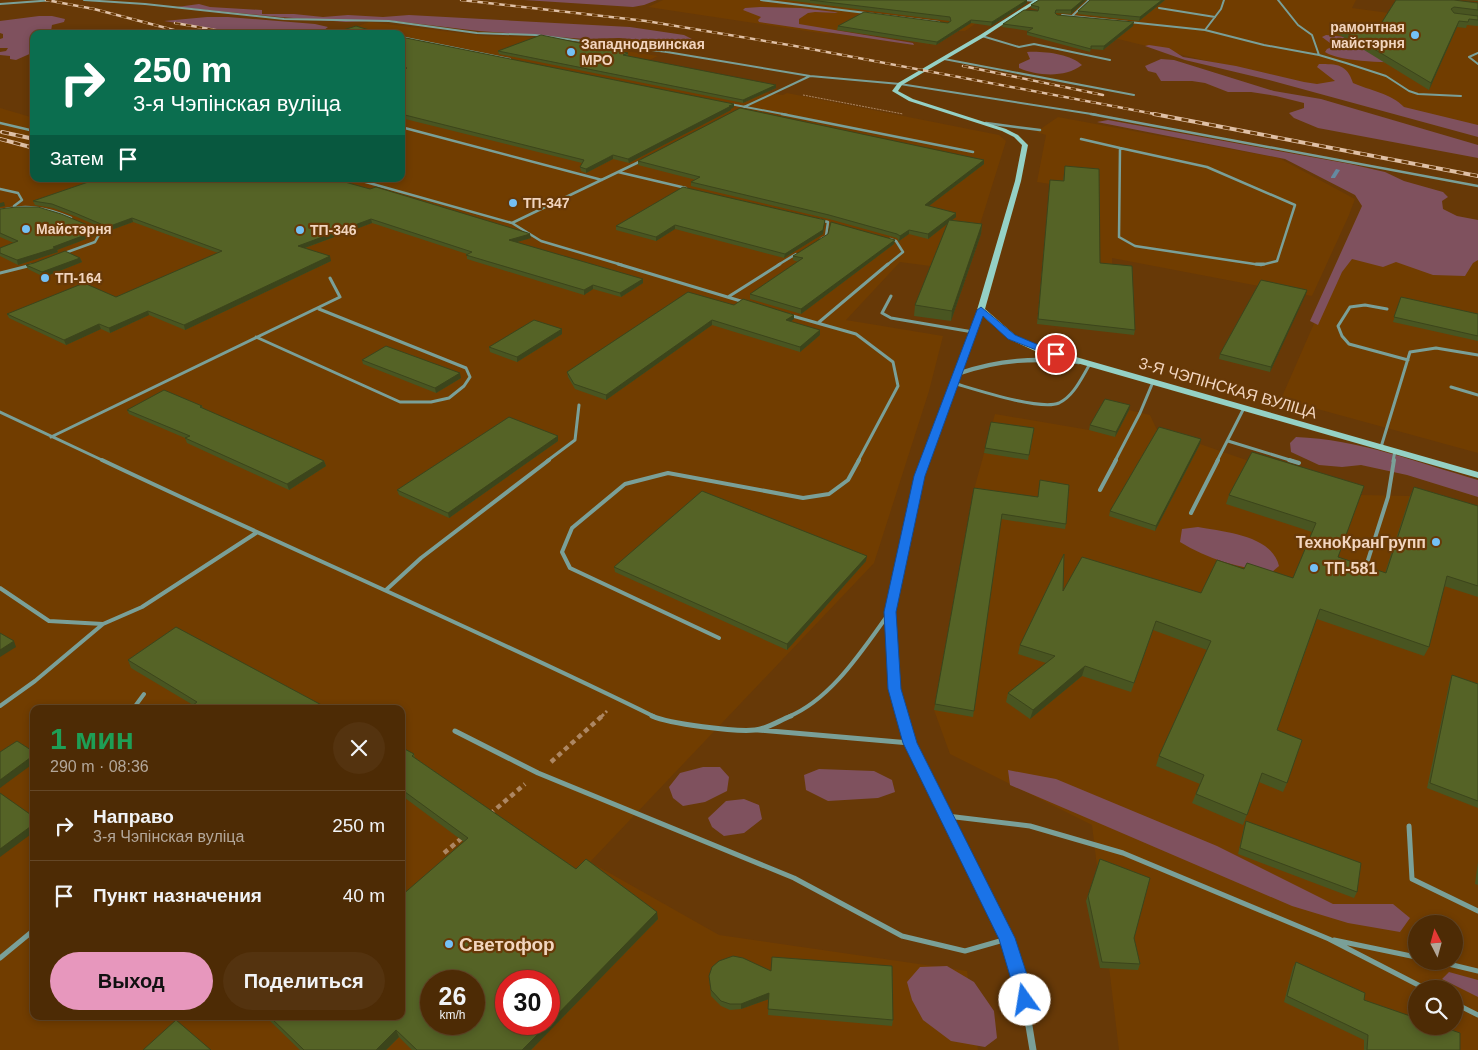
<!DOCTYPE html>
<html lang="ru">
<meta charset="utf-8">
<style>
body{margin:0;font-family:Arial,sans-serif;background:#54330f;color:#f1f3f6;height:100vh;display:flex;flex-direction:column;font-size:19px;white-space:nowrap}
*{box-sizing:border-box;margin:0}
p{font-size:16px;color:#b3a79a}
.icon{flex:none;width:28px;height:28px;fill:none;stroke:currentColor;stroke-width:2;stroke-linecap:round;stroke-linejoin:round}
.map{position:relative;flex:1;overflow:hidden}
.side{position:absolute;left:30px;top:705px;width:375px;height:315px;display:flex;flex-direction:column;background:#4d2b05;border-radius:10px;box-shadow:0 2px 8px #0003,0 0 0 1px #644727}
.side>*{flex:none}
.hud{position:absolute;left:30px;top:30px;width:375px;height:152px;border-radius:10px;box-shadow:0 2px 8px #0003,0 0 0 1px #644727;background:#0b6e4f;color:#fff;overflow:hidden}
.needle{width:32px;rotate:354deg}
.fabs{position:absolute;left:1408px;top:915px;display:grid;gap:10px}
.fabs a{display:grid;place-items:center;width:55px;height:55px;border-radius:50%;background:#4d2b05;box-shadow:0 2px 8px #0003,0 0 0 1px #644727;font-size:25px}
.speed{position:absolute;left:420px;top:970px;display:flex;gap:10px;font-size:25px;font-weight:700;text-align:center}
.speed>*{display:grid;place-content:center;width:65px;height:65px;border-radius:50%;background:#4d2b05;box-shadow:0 2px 8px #0003,0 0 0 1px #644727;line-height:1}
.speed small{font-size:12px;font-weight:400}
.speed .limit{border:8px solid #d22;background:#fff;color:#111}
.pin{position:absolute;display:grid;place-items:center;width:42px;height:42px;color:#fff;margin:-21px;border:2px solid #fff;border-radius:50%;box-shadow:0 1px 5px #0007}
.me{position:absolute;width:55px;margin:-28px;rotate:347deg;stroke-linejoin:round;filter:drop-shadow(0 0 4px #0008)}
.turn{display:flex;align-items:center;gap:18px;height:105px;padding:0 20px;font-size:22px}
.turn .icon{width:65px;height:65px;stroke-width:2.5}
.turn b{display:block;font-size:35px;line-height:42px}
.then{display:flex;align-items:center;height:48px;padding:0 20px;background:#0003;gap:10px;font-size:19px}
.round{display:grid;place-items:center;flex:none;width:52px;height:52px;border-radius:26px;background:#54330f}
.headline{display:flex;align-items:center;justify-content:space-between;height:85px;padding:0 20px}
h1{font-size:30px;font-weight:700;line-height:38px;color:#1e9e55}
.action{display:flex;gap:10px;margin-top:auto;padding:10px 20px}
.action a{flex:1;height:58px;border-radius:30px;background:#e797bd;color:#111;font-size:20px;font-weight:700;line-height:58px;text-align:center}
.action a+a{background:#54330f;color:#f1f3f6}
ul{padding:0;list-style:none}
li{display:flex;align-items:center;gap:15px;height:70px;padding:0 20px;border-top:1px solid #644727}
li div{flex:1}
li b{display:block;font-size:19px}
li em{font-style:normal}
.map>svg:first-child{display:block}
</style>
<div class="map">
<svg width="1478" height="1050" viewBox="0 0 1478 1050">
<rect width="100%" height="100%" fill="#673907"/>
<!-- built -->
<path fill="#713d00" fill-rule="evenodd" d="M663,0h346l-44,31h-8l-21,14 -99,-15 -10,4 -179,-27z
M1056,0h300l-4,8 126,17v103l-449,-111z
M370,22l114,14 54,1 120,19 -35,16 160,23 4,-2 212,42 7,6 -29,93 -16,36 -61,-8 -54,58 97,16 -14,55 -55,172 -284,299 129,73 248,36 11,79h-978v-942l34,10v61h367v-145h-69zM34,709h367v307h-367zM431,981h43v43h-43zM506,981h43v43h-43z
M1058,117l221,41 76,41 -6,16 -37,81 -200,-38v9l-69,-6 7,-77 -13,-2 9,-47 -10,-3z
M1368,200l110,24v229l-197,-54z
M1104,404l46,11 8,17 42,12 49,17 112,34 49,1 68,20v534h-359l-27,-225 -142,-71 -16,-44 39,-217 22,-79 94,16zM1416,924h38v37h-38zM1416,989h38v37h-38z"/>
<!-- green -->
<path fill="#7f515e" d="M524,0h133l-13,5 -11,2z
M199,4l11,3 52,3v4h32l29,3 25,-2 35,2 26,-2 221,12 54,8 8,4 -14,4 -59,-5 -34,1 -106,-8 -93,-11 -40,2 -66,-5 -103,-10z
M760,7l41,1 34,4 3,1 -23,-1 -7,1 -9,6v5l114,19 1,2 -155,-23 -1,-2 3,-3 -18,-7 2,-2z
M39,16h13l13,3 -1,3 -12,3 -1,6 16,3h-33v18l-18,8 -6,-1v-3l-10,-1v-3l6,-1 2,-3h-8v-9l3,-1v-4l-3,-1v-12z
M207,17h21l87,7 13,3 -9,7h-71l-84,-13z
M1326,35l20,2 68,26c-22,-1 -72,0 -89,-11l2,-3 7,-3 -12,-9z
M1149,45l20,3 14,9 53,9 68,16 13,2 18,-3 -18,-14 2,-3c18,0 28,0 34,19 16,7 39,11 51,24l74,18v12l-209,-57 -84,-20 -40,-14z
M1027,52c17,-1 43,2 55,13 -17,13 -44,11 -63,3v-4l11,-5z
M1161,59l13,1 100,31 47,8 157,46v13l-160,-30 -24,-10 -5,-5 15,-5v-5l-28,-7 -25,-4h-23l-23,-9 -13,-2h-31l-5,-8 -8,-2 -3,-5z
M1108,120l242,44 35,8 19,9 39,11 5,5 -6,4 1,8 14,7 21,4v40l-5,3 -8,13 -32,-1 -37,-13 -13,5 -31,-8 -10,13 -24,53 -8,-4 52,-115 -7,-11 -70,-36 -188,-37z
M1296,437c62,2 123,26 182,43v17l-71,-22 -46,-10 -19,2 -23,-2 -28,-13 -1,-9z
M1198,527c26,5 74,8 81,39l-7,6c-32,-4 -65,-13 -92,-30l2,-13z
M703,767h17l9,10 -2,14 -22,11 -22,4 -10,-8 -4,-11 11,-14z
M819,769l55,2 18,9 3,12 -17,6 -50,3 -22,-11 -2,-15z
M1008,770l48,9 161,67 116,58h60l17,14 -10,14 -52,-9 -56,-17 -282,-121z
M744,799l15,6 3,14 -18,14 -20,3 -12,-9 -4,-9 18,-17z
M947,966l27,16 20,29 3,27 -12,9 -34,-6 -28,-21 -11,-20 -5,-18 13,-15z
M1449,972l29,8v17l-36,-18z"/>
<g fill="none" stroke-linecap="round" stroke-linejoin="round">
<!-- stream -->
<path fill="#658aa1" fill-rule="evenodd" d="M1336,169l4,1 -5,8h-4v-1z"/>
<!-- path-far2 -->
<path stroke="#ad8763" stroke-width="1" stroke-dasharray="2 1" stroke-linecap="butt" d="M803,95l100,19"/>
<!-- path-far1 -->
<path stroke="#ad8763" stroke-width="3" stroke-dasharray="4 2.5" stroke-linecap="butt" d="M601,717l6,-6"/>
<!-- path -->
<path stroke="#ad8763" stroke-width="4.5" stroke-dasharray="5 4" stroke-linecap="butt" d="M551,762l51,-46
M490,814l35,-30
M444,853l18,-15"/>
<!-- service-far4 -->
<path stroke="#7aa098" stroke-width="2" d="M84,0l61,4 139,15 105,2 88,12 58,2 132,17 143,24 90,8 198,31
M761,0l178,22
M1024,0l12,1
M1278,0l20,25 14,10 7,20
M0,4l54,-4
M1159,8l56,9
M1062,15l143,15 59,15 55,10 27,8 40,13 23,15 9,3 43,2
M1072,16l17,-16
M1205,30l16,-21 3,-9
M384,34h3
M982,36l37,11 15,-3 76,16
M401,37l109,22
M1478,53l-9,4 9,7
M944,59l190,36
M730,104l58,11
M744,107l66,-31"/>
<!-- service-far3 -->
<path stroke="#7aa098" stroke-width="2.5" d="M782,114l191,38
M1091,114l387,72
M0,123l34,8
M986,123l54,7
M401,127l201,53
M1081,139l39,9
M1120,148l87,19 88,38 -18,56 -16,4 -126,-19 -16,-9z
M641,161l-23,11 68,16
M355,179l157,44 29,18 81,24
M0,189l18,4 4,7 -8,6
M0,210c26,-6 47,-3 71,8
M820,220l8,2 -2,14 -5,3
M512,223l106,-51
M62,254l33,-12 6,-11 -10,-4
M30,265h2
M778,265l18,-11
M887,265l16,-13 -7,-11 -6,-2"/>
<!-- service-far2 -->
<path stroke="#7aa098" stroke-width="3" d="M618,264l126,38
M1256,264h8
M0,273l32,-8
M891,296l-9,17 9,5 82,14
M728,297l52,-33
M1387,309l-22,-4 -15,2 -12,19 4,10 7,8 59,16
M789,315l67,19 37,28 5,24 -40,75
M818,323l70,-59
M256,337l144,65h31l18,-4 15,-12 6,-9 -4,-9 -147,-59
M953,383c21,6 87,28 106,20 15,-7 23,-26 31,-39
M1451,387l27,8
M0,412l104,49
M51,437l289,-140 -10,-19
M1228,441l65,20
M1381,447l29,-95 26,-4 42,7
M547,461l28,-21 4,-35
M1115,461l25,-48 13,-31
M1217,461l27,-53
M1393,461l2,-10"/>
<!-- service-far1 -->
<path stroke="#7aa098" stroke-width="4" d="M102,460c183,87 370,167 553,257
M1289,460l10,3
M1100,490l16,-30
M1191,513l27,-53
M1368,560l20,-63 6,-37
M0,588l49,33 54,3 39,-17 114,-74
M386,590l35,-32 128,-98
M719,638l-149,-70 -8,-16 10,-24 53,-44 43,-11 135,25 26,-4 19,-14 11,-20
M0,706l35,-25 68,-57
M133,709l11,-15
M788,717c44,-18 75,-68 102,-105"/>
<!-- service -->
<path stroke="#7aa098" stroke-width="5" d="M652,716c18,8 83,16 103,14 12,-1 25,-10 36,-14
M758,730l152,13
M455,731l83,42 256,105 108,58 63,15 42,-12
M947,816l83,10 93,27 206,86 97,50
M1409,826l3,53 66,32
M1334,940l82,17
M0,958l34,-28
M1436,961l42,10
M1454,1003l24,12"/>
<!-- minor-far2 -->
<path stroke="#7aa098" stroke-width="4.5" d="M957,374c43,-15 77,-16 122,-12
M925,461l56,-151"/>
<!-- minor-far1 -->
<path stroke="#7aa098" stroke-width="5" d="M903,717l-8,-28 -5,-77 29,-136 6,-16"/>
<!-- minor -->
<path stroke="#7aa098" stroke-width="7" d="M902,716l8,27 97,196 15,45 11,66"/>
<!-- secondary -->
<path fill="#95d1c5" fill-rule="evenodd" d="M1035,0h5l-56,37 -82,48 -4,6 15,8 93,30 12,6 10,10 -7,36 -36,128 30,26 26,12 437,125v6l-443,-127 -26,-12 -31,-27 -1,-2 38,-129 7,-36 -8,-8 -12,-6 -93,-30 -17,-10 6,-8 82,-48z"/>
<!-- rail-far1 casing -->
<g stroke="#dfc0a6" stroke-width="2.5">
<path id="rail-far1" d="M46,0l48,9 95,25
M461,0l185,21 149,25 365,69
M175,23l63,11
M963,66l140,29"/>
</g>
<!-- rail casing -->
<g stroke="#dfc0a6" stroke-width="4">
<path id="rail" d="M1154,114l324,62
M2,132l32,7
M0,139l34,9"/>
</g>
<!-- rail-far1 -->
<use href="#rail-far1" stroke="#673907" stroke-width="2" stroke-dasharray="5.5" stroke-linecap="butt"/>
<!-- rail -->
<use href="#rail" stroke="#673907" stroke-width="2.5" stroke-dasharray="7" stroke-linecap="butt"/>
</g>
<!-- wall -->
<path fill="#495521" d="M786,0h241v3l-36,23 -20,-3 -35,22 -99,-15 1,-4 110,-3 2,-1 -1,-1z
M1039,0h47l-15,14 -16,-1 2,2 76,11 -30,24 -12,-1 -1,3 -63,-17v-3l2,-1 -27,-4 1,-3 35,-13v-1l-7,-2v-3z
M1090,0h75l-26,21 -61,-7v-3z
M1396,0l82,3v23l-11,-1 -1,3 -9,-1 -28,63 -99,-61 2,-5 45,6z
M1462,0h16v1z
M401,37l333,67v3l-3,2v1l-102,53 -16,-4 -27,14 -5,-2 -1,-4 2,-4 -181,-45z
M498,51l130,2v3l148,32 -33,15 -244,-49z
M638,161l346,3 -55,42 27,11 -5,3 31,4 -1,10 -30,87 -37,-5 1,-11 33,-82 -20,16 -19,-5 -10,7 -2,-3 -68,-19 -138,-33v-4l5,-2 -58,-15z
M1065,166l35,97 35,67 -1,5 -97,-11 13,-140 13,-3z
M97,179l434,59 -14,4 126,41 -22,14 -28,-8 -9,6 -117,-36v-5l-95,-31 -67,25 26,13 -146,69 -36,-15 -39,18 -9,-4 -35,16 -57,-27 -2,-4 109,-17 102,-44 -85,-31 -30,11 -1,-5 -25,-11 -24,-9 -18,-3 -2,-4z
M0,209l95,19 2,4 -3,4 -37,14 1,2 -40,13 -18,-9v-8l14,-5 -14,-6z
M825,220l-2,14 -39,24 -109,-29 -19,12 -40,-11v-4z
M894,244l-93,70 -51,-15v-5l48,-32 -5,-2v-4z
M80,258l2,4 -38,15 -16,-8 -2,-4 8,-2z
M1307,290l-37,82 -51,-13 1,-5z
M1401,297l77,17v27l-85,-19z
M734,305l60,10v4l-4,3 30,13 -20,17 -88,-27 -106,75 -31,-11 -7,-12 -1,-5z
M562,329v5l-45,28 -27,-10 -1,-5z
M362,360l99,18 -25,15 -73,-29z
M202,406l2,3 120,52 2,5 -37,24 -102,-47 -2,-5 -56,-24 -2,-4z
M1129,410l-14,27 -26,-7 1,-5z
M1034,428l-6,32 -44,-7 1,-5z
M558,436v5l-109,77 -50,-23 -2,-5z
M1200,444l-45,87 -46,-15 1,-5z
M1040,480l26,44 -1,5 -64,-10 -28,198 -39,-7 40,-222 64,9z
M1364,486l-26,71 47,16 25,-77 4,-9 64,19v91l-34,-11 -15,61 -5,9 -107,-37 -40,111 10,53 -4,9 -24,-10 -16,43 -51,-22 8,-19 -44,-18 3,-10 48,-106 -54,-20 -22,62 -49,-16 -52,43 -24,-17 2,-9 38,-30 -28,-9 2,-9 43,-54 138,2 43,-24 49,9 19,-46 -86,-28 3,-9z
M866,561l-79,89 -172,-78 -1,-5z
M128,660l201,49 -136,-4 -62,-37z
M1452,675l26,9v124l-51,-20 23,-108z
M401,747l13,7 1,4 161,111 82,50 -127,131h-119l-13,-13 -13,13h-86l-30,-29 -3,-5h134l63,-174 -63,-47z
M1246,821l111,71 -3,6 -116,-44 6,-27z
M1100,859l34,79 6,26 -2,6 -38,-2 -14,-67z
M1478,862v23l-3,-1z
M1296,962l68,38 96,50h-96v-10l-80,-38 9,-35z
M771,971l122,49 -1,6 -124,-11 1,-16 -28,10 -11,1 -9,-4 -10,-10 -2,-20z"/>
<!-- shaded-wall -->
<path fill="#3c451b" d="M1027,0v3l-36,23 1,-4z
M1083,0h3l-15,14v-4z
M1162,0h3l-26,21 1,-4z
M971,20v3l-35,22 1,-3z
M1459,21l-2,6 -28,63 2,-7z
M1134,22l-1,4 -30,24 1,-4z
M776,85v3l-33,15v-3z
M734,104v3l-3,2v1l-102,53 -1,-4z
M613,155v4l-27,14v-4z
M984,160v4l-59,45v-4z
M4,202l1,4 -5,1v-4z
M956,213v4l-28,22v-5z
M132,218l1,4 -30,11 -1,-4z
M371,219l1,4 -73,27 -1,-4z
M825,220l-2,14 -39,24 1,-4z
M982,224l-1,10 -30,87 1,-10z
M675,225v4l-19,12v-4z
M95,228l2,4 -3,4 -37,14 1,2 -40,13 -1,-5 36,-13z
M909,230v4l-10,7 1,-5z
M530,234l1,4 -21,6 -1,-4z
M895,240l-1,4 -93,70v-5z
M330,256l1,5 -146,69 -1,-5z
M80,258l2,4 -38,15 -2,-5z
M643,279v4l-22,14 -1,-4z
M593,285v4l-9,6v-5z
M1307,290l-1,4 -36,78 1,-5z
M148,311l1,4 -39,18 -1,-5z
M794,315v4l-8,6v-5z
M712,320v5l-106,75v-5z
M99,324l2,5 -35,16 -2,-5z
M562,329v5l-45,28v-5z
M820,330v5l-20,17v-5z
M460,373l1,5 -25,15 -1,-5z
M1130,405l-1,5 -14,27 1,-5z
M558,436v5l-109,77 -1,-5z
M1201,439l-1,5 -45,87 1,-5z
M324,461l2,5 -37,24 -2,-6z
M867,556l-1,5 -79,89v-6z
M14,641l2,6 -16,10v-7z
M1085,666l-3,10 -52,43 3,-9z
M34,755v8l-34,25v-8z
M34,824v8l-34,25v-8z
M657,912l1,7 -127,131h-9z
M769,993v6l-28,10v-5z
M396,1030l3,7 -13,13h-10z"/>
<!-- building -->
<path fill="#556326" stroke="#3c451b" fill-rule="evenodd" d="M810,0h217l-35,22 -21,-2 -34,22 -99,-16 26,-14 84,11 3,-2 -1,-4z
M1039,0h44l-12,10h-15l-1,3 2,2 77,7 -30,24h-13v3l-64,-17 6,-4 -30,-4 21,-14 14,1 1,-4 -8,-2z
M1090,0h72l-22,17 -62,-6z
M1396,0h58l24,3v7l-24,-3 -3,2 3,4 24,3v4l-9,-1 -1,3 -9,-1 -28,62 -99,-59 45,6z
M356,26l27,8h1h-54z
M541,35l87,18 -5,2 153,30 -33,15 -245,-49z
M401,37l333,67 -5,2h2l-103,53 -15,-4 -27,14 -6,-2 4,-7 -183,-46v-44l6,-2 -6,-1z
M740,108l244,52 -59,45 31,8 -28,21 -19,-4 -9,6 -3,-2 -68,-19 -138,-33 9,-5 -62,-16z
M1065,166l34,3 1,94 32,3 3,64 -97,-11 12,-139 14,1z
M97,179h237l36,10 6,-2 152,46 2,1 -21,6 134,39 -23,14 -27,-8 -9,5 -118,-35 6,-3 -101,-33 -73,27 32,10 -146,69 -36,-14 -39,17 -10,-4 -35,16 -57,-26 77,-31 32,14 106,-46 -90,-33 -30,11 -1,-5 -26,-11 -23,-9 -19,-3z
M683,187l142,33 -2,10 -38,24 -110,-29 -19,12 -40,-11z
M16,207h22l23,7 34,14 -2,4 -40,15 3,1 -39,12 -17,-7v-5l18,-7 -18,-8v-24z
M949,220l33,4 -30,87 -37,-6z
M831,222l64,18 -94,69 -51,-15 53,-36 -10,-2 35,-22z
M65,251l15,7 -38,14 -16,-7 8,-2z
M1261,280l46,10 -36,77 -51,-13z
M688,292l46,13 9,-6 51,16 -8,5 34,10 -20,17 -88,-27 -106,75 -32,-11 -7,-12z
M1401,297l77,17v22l-84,-19z
M534,320l28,9 -45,28 -28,-10z
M386,346l74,27 -25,15 -73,-28z
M164,390l38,16 -2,1 124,54 -37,23 -102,-46 5,-2 -63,-26z
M1105,399l25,6 -14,27 -26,-7z
M509,417l49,19 -110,77 -51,-23z
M991,422l43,6 -5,27 -44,-7z
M1159,427l42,12 -45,87 -46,-15z
M1252,452l112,34 -26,71 48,16 28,-86 64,19v80l-31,-10 -18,71 -109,-38 -43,121 25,10 -15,43 -25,-10 -15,42 -51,-21 8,-19 -45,-19 52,-115 -55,-20 -22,62 -49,-17 -52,44 -25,-17 47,-37 -35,-11 44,-91 -1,37 19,-34 119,36 16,-33 27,9 3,-6 46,15 23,-55 -87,-28z
M1040,480l29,5 -3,39 -64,-10 -28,197 -39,-7 39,-216 64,9z
M702,491l165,65 -80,88 -173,-77z
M176,627l153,82h-141l9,-7 -69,-42z
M0,633l14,8 -14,9z
M1452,675l26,9v117l-48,-18z
M17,741l17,11v3l-34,25v-28z
M401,747l13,7 -2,2 164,113 10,-10 71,53 -108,111v-42h-43v43h42l-26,26h-105l-21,-20 -20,20h-72l-35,-34h132v-120l67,-58 -67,-49zM431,981h43v43h-43z
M0,793l34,24v7l-34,25z
M1246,821l115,42 -4,29 -117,-44z
M1100,859l50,19 -16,60 6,26 -38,-2 -14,-66z
M733,956l10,2 28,13 1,-14 120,9 1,54 -125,-11 1,-16 -28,11h-11l-9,-3 -10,-11 -2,-14 3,-9 7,-6z
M1296,962l69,31 -1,7 52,18v8h24l20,7v17h-93l1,-15 -81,-39z
M176,1020l35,30h-68z"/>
<!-- route -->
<path fill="#1a73e8" stroke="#114b97" d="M981,307l34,28 45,19 -1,2h-7l-44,-17 -25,-23 -58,160 -29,136 5,77 16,54 98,195 15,46 3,16 -2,6 -6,3 -6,-3 -20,-67 -96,-196 -15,-54 -4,-77 30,-136 63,-166z"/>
<!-- markers -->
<g fill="#74c0f6" stroke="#673907" stroke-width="2">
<circle cx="1415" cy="35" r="5"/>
<circle cx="571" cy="52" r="5"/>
<circle cx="513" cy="203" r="5"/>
<circle cx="26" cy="229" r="5"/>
<circle cx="300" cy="230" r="5"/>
<circle cx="45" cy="278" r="5"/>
<circle cx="1436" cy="542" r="5"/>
<circle cx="1314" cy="568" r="5"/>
<circle cx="449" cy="944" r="5"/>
</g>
<g text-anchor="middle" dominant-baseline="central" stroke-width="4.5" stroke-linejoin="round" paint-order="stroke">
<!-- far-poi labels -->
<g font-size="14" font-weight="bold" fill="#f2d5bf" stroke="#673907" text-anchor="start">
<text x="1405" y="27" text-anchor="end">рамонтная<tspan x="1405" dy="16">майстэрня</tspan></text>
<text x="581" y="44">Западнодвинская<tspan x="581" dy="16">МРО</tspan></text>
<text x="523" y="203">ТП-347</text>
<text x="36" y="229">Майстэрня</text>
<text x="310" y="230">ТП-346</text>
<text x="55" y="278">ТП-164</text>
</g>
<!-- street labels -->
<g font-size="16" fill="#f2d5bf" stroke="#673907">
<text transform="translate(1228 388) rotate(16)">3-Я ЧЭПІНСКАЯ ВУЛІЦА</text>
</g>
<!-- poi labels -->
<g font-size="16" font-weight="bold" fill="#f2d5bf" stroke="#673907" text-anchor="end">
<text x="1426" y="542">ТехноКранГрупп</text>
<text x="1324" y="568" text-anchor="start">ТП-581</text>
</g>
<!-- near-poi labels -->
<g font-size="19" font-weight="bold" fill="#f2d5bf" stroke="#673907" text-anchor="start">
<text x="459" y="944">Светофор</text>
</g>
</g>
</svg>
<div class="fabs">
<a><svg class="needle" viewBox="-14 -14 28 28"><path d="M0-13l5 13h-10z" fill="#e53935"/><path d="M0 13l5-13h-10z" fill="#b3a79a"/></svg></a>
<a><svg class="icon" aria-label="search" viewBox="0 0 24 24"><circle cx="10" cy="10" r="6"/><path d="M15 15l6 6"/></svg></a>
</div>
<div class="speed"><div>26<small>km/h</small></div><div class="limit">30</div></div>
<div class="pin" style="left:1056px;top:354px;background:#d93025"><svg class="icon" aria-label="arrive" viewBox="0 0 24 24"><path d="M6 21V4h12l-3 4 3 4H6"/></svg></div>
<svg class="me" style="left:1025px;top:1000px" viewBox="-20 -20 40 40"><circle r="19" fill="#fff"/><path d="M0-13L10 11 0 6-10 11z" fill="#1a73e8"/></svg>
<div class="hud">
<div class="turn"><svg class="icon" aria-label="right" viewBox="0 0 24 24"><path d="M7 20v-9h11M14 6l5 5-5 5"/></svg><div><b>250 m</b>3-я Чэпінская вуліца</div></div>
<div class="then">Затем<svg class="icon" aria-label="arrive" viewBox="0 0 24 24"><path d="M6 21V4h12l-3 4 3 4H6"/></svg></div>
</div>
<section class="side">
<div class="headline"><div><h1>1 мин</h1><p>290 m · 08:36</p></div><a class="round"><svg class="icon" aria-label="close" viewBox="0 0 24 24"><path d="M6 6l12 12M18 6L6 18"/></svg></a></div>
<ul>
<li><svg class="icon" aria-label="right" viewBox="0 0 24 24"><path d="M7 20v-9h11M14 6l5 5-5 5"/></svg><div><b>Направо</b><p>3-я Чэпінская вуліца</p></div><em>250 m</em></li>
<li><svg class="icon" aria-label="arrive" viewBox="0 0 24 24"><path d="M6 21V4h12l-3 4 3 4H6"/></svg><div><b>Пункт назначения</b></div><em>40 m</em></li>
</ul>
<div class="action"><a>Выход</a><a>Поделиться</a></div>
</section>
</div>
